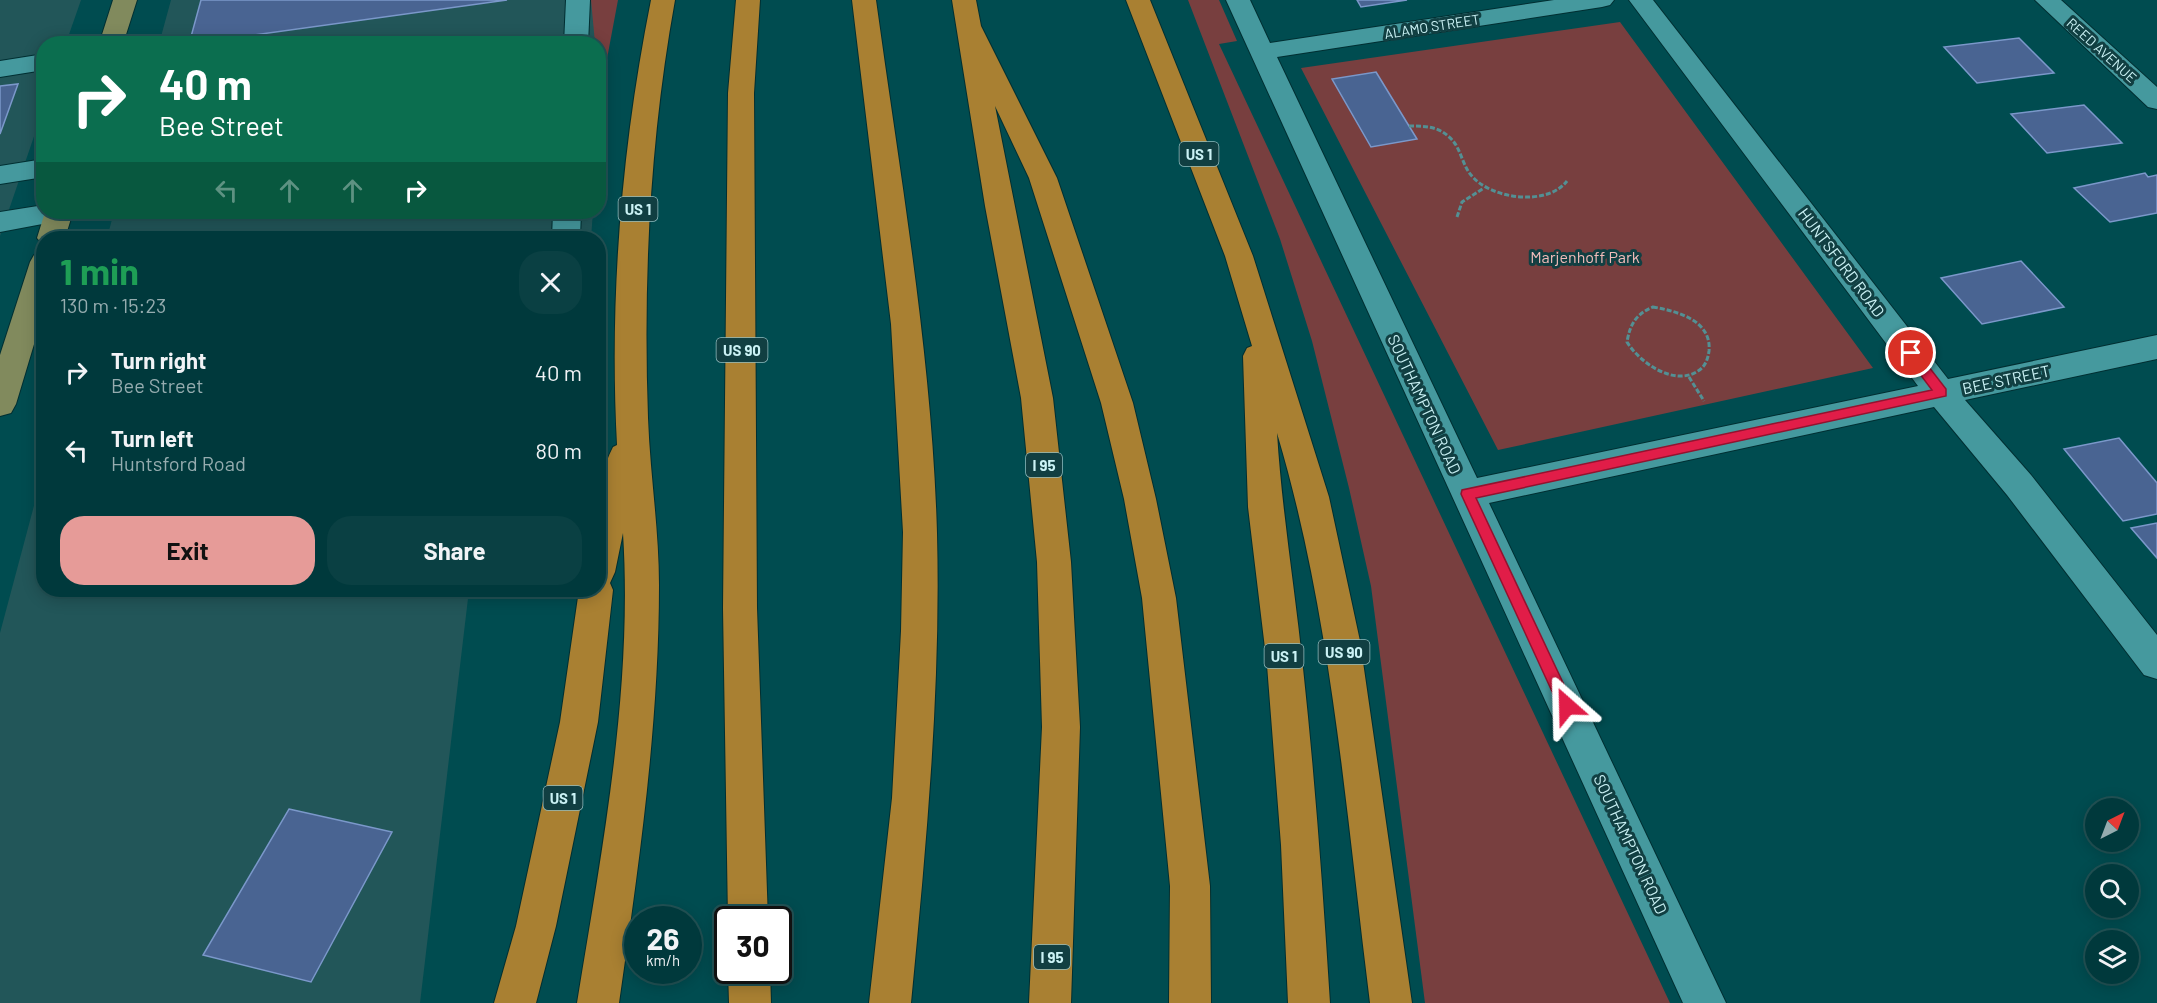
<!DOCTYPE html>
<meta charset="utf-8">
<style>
body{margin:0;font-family:Barlow,sans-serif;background:#0a4043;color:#f1f3f6;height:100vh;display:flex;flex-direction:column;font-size:22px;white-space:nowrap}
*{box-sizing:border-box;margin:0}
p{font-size:20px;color:#95acaf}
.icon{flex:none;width:33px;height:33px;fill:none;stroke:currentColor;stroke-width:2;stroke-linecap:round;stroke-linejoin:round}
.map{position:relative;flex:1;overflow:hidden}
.sheet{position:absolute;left:36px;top:231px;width:570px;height:366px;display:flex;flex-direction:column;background:#00393c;border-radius:24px;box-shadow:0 3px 15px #0003,0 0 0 2px #225356}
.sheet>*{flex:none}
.banner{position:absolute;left:36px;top:36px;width:570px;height:183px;border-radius:24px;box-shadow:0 3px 15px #0003,0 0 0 2px #225356;background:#0b6e4f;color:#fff;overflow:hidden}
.needle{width:39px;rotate:42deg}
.controls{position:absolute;left:2085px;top:798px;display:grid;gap:12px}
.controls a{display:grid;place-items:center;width:54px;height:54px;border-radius:50%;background:#00393c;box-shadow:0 3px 15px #0003,0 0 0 2px #225356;font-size:30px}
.speed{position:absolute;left:624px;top:906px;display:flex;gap:12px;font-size:30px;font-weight:700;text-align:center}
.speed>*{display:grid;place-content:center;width:78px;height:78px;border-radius:50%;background:#00393c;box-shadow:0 3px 15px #0003,0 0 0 2px #225356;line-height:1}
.speed small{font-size:15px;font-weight:400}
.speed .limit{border:3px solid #111;border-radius:9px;background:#fff;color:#111}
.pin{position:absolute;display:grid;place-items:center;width:51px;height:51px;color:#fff;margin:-26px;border:3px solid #fff;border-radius:50%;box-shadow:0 2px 6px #0007}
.me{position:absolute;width:66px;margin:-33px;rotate:335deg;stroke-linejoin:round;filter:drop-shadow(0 0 4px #0008)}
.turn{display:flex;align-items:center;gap:21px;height:126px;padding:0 24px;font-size:27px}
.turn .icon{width:78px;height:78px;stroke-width:2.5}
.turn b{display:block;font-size:42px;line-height:51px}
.lanes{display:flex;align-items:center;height:57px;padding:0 24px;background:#0003;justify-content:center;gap:30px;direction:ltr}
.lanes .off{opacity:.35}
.round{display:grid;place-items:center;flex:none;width:63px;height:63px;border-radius:24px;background:#0a4043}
.overview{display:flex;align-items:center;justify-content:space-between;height:102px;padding:0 24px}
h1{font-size:36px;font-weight:700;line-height:45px;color:#1e9e55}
.action{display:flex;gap:12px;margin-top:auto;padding:12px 24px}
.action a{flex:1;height:69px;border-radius:24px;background:#e69b98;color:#111;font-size:24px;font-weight:700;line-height:69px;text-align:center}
.action a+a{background:#0a4043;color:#f1f3f6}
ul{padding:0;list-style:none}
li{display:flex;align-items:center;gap:18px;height:78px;padding:0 24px}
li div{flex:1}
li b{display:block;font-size:22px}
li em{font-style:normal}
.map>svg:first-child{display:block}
</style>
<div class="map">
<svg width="2157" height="1003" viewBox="0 0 2157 1003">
<rect width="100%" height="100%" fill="#004c50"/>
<!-- built -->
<path fill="#225659" d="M0,0h81l-15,43 -22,1 -1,66 -43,126z
M171,0h435l-7,122 -1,-78h-439z
M114,212h479l-2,26h-484z
M43,472l1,118h425l-49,413h-420v-370z"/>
<!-- green -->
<path fill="#783f3f" d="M591,0h27l-18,96 -2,-52 -3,-1z
M1188,0h31l18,41 -18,3 451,959h-245l-54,-417 -22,-98 -37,-147 -32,-102z
M1620,22l253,346 -375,82 -197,-382z"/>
<!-- building -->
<path fill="#496492" stroke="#7b98ca" stroke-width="1.5" d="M201,0h306l-318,44z
M1357,0h50l-46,7z
M2019,38l35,35 -77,10 -33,-36z
M1376,72l33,54 8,13 -46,8 -39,-68z
M18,84l-18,50v-48z
M2084,105l38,38 -75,10 -36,-39z
M2145,173l3,4 9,-2v38l-47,9 -36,-34z
M2021,261l43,46 -82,17 -41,-46z
M2119,438l38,45v31l-34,7 -59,-72z
M2157,523v35l-26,-30z
M289,809l103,23 -81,150 -108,-27z"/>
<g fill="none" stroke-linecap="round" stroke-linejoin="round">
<!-- minor casing -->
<g stroke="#002f32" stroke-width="2">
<path id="minor" d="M566,0h24l-2,44h-24z
M1226,0h24l20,43 284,-43h60l-4,5 -8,2 -325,50 200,421 441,-92 -289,-386h24l295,379 209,-44v24l-192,41 66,75 126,160v44l-13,-4 -137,-180 -73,-88 -445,96 237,500h-43z
M2035,0h26l96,87v22l-9,-2z
M44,54v16l-44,7v-16z
M44,159v18l-44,7v-18z
M44,205v7h29l-4,7 -69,13v-20z
M553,212h28l-1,26h-28z"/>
</g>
<!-- major casing -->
<g stroke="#002f32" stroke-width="2">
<path id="major" d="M113,0h24l-14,44h-24z
M45,212h28l-8,26h-21v8l-7,-8z
M44,252v59l-28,93 -5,9 -11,3v-61l30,-93 4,-7z"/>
</g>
<!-- highway casing -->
<g stroke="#002f32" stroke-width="2">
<path id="highway" d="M651,0h24c-25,138 -32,278 -27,418 2,56 11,111 11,167 0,140 -20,279 -40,418h-42c25,-154 56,-313 46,-470l-8,39 -5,11 3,7 -15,132 -42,204 -20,77h-42l22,-77 44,-204 19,-132h19c0,-47 -7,-101 15,-143l4,-2c-8,-148 5,-300 34,-445z
M736,0h24l-6,93 3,515 11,312h-40l-5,-312 5,-515z
M852,0h24c24,176 56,355 61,533 4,157 -11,314 -26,470h-42l23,-205 9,-167 2,-99 -12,-208z
M952,0h24l5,26 76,152 76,225 23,96 20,99 34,288 1,117h-42l1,-117 -28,-288 -18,-99 -23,-96 -72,-225 -34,-72 58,292 18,164 9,165 -9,276h-42l13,-276 -5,-165 -16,-164 -36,-192z
M1126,0h24l103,256 76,241 31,144 52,362h-42c-24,-190 -38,-386 -93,-570 5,80 18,156 26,235 12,111 20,223 27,335h-42l-7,-158 -14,-180 -19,-158 -5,-151 4,-8 5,-2 -27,-90z
M728,970h42l1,33h-42z"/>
</g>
<!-- path -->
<path stroke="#539094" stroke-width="3" stroke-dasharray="5 2" stroke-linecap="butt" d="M1409,126c14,0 28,0 39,10 13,10 13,27 23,39 19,24 76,32 96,6
M1457,217l5,-15 22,-14
M1653,307c23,4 59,13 56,44 -1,8 -4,16 -11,20 -24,16 -59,-9 -71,-29 3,-18 9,-28 26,-35z
M1689,377l15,24"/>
<!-- minor -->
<use href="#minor" fill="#45999e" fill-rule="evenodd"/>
<!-- major -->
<use href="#major" fill="#818a5d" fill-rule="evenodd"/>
<!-- highway -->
<use href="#highway" fill="#a98032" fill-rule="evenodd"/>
</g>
<!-- route -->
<path fill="#e11d48" stroke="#92132f" stroke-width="1.5" d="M1911,348l4,1 31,40v7l-470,102 98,208 -2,5 -5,2 -6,-2 -100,-217 1,-4 470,-100 -28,-37z"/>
<g text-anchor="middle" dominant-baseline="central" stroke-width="6" stroke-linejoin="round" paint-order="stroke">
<!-- far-street labels -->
<g font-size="14" fill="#cbf2f5" stroke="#113f42">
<text transform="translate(1432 26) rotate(-9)">ALAMO STREET</text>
<text transform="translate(2102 50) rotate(42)">REED AVENUE</text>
</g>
<!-- shield labels -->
<g fill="#113f42" stroke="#93bcbf" stroke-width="1.5">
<rect x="1179.5" y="142" width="39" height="24" rx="4.5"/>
<rect x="618.5" y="197" width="39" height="24" rx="4.5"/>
<rect x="716.5" y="338" width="51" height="24" rx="4.5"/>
<rect x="1026" y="453" width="36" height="24" rx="4.5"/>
<rect x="1318.5" y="640" width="51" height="24" rx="4.5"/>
<rect x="1264.5" y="644" width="39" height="24" rx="4.5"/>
<rect x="543.5" y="786" width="39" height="24" rx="4.5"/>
<rect x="1034" y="945" width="36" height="24" rx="4.5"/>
</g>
<g font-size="15" font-weight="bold" fill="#cbf2f5">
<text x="1199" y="154">US 1</text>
<text x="638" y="209">US 1</text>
<text x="742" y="350">US 90</text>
<text x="1044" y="465">I 95</text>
<text x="1344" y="652">US 90</text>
<text x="1284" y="656">US 1</text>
<text x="563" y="798">US 1</text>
<text x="1052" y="957">I 95</text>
</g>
<!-- park labels -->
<g font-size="16" fill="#f2bcba" stroke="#113f42">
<text x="1585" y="256">Marjenhoff Park</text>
</g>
<!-- street labels -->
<g font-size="16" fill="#cbf2f5" stroke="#113f42">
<text transform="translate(1842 262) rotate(53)">HUNTSFORD ROAD</text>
<text transform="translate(2006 379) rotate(-12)">BEE STREET</text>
<text transform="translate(1425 404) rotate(65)">SOUTHAMPTON ROAD</text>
<text transform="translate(1631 844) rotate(65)">SOUTHAMPTON ROAD</text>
</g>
</g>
</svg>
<div class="controls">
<a><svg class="needle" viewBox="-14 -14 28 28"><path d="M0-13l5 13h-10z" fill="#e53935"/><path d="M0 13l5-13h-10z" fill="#95acaf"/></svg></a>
<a><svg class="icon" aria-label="search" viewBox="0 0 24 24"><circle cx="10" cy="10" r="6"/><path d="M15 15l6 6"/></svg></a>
<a><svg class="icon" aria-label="layers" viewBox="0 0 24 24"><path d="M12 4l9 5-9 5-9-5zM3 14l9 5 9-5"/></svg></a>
</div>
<div class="speed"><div>26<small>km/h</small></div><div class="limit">30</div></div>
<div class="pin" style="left:1911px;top:353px;background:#d93025"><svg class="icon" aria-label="arrive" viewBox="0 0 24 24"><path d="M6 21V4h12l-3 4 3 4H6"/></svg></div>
<svg class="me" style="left:1567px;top:706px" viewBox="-20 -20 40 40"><path d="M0-17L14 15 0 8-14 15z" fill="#e11d48" stroke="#fff" stroke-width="4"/></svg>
<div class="banner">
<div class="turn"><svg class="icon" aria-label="right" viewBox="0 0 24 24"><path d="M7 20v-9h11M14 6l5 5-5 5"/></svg><div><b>40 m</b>Bee Street</div></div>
<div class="lanes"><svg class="icon off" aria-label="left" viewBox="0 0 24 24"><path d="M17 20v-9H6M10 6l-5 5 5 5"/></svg><svg class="icon off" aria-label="ahead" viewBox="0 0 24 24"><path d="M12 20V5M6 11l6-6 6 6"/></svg><svg class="icon off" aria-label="ahead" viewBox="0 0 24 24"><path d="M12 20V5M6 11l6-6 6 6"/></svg><svg class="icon" aria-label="right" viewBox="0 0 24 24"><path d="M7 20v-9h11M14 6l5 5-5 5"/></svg></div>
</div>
<section class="sheet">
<div class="overview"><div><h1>1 min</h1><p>130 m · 15:23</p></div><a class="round"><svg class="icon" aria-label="close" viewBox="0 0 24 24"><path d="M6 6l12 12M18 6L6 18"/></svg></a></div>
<ul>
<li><svg class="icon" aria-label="right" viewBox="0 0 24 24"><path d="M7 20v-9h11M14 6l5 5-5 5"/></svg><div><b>Turn right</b><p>Bee Street</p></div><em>40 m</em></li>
<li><svg class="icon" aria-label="left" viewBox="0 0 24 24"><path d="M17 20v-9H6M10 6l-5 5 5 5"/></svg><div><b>Turn left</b><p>Huntsford Road</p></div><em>80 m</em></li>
</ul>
<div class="action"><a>Exit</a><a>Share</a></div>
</section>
</div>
